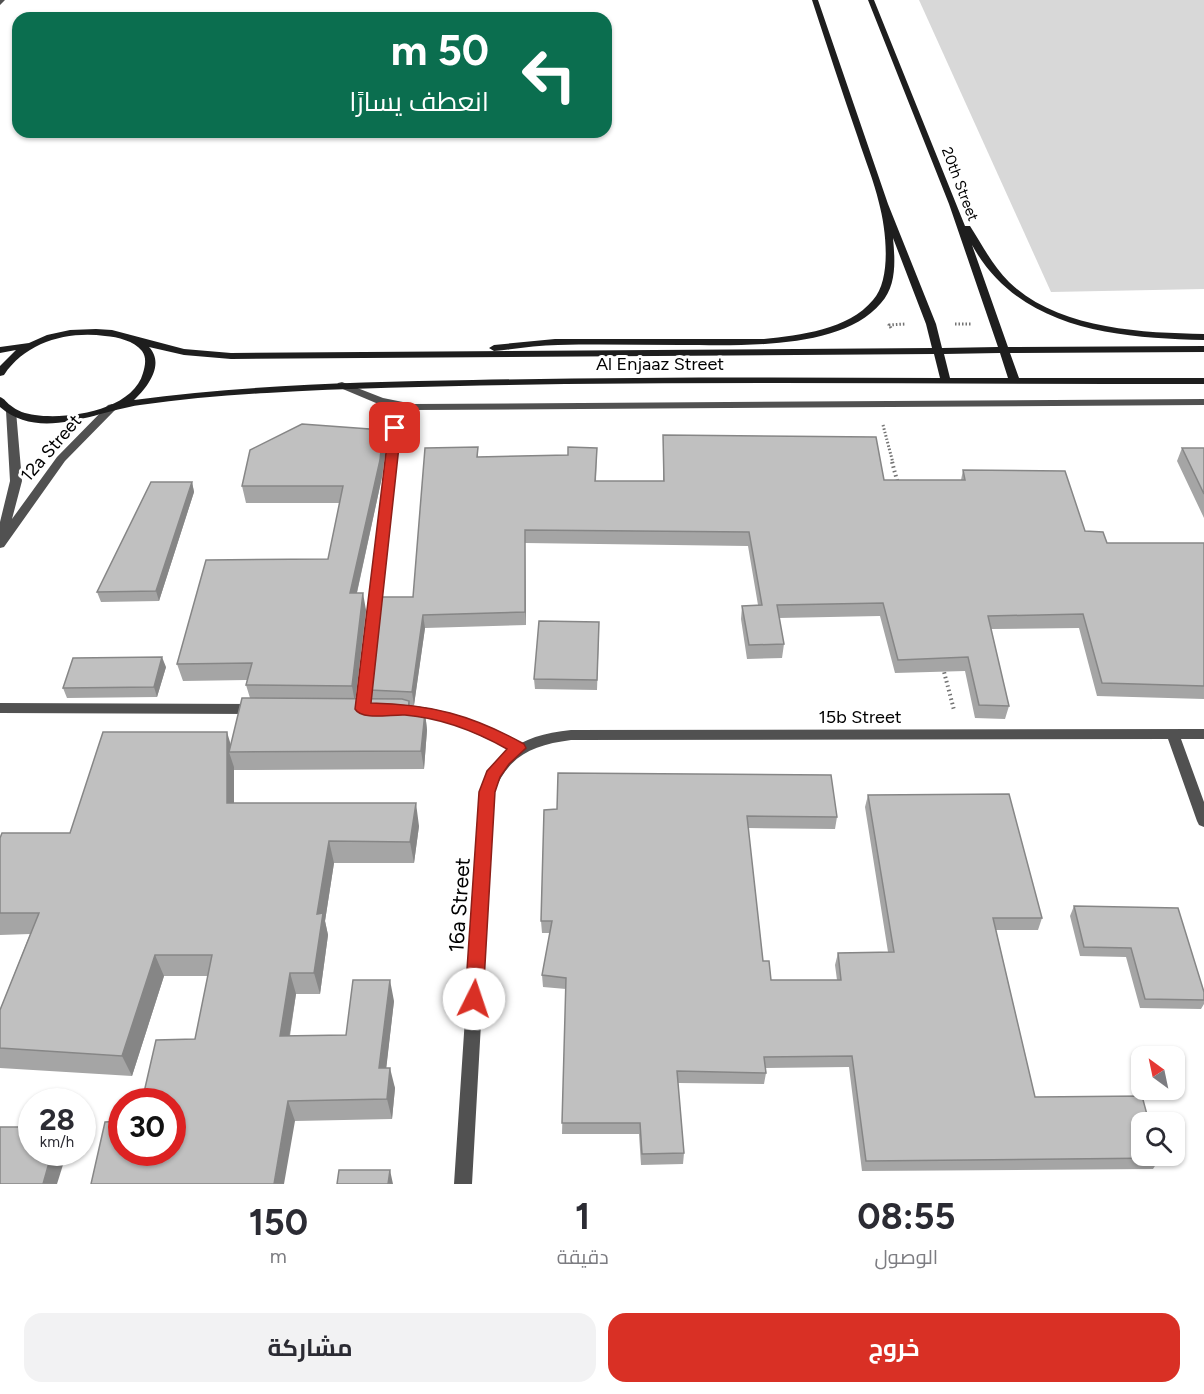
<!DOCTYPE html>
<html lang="ar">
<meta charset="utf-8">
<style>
body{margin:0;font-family:Figtree,Cairo,sans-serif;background:#f2f2f3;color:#2b2b33;direction:rtl;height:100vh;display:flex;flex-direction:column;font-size:22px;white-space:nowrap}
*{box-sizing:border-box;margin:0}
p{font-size:20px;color:#7c7c81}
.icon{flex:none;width:33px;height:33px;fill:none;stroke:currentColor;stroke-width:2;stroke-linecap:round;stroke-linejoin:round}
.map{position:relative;height:1184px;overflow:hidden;direction:ltr}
.side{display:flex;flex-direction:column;background:#fff;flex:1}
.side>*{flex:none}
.hud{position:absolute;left:12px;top:12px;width:600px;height:126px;border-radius:18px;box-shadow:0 2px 4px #0004;direction:rtl;background:#0b6e4f;color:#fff;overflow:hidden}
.needle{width:39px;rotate:327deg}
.buttons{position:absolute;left:1131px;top:1046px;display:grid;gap:12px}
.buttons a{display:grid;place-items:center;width:54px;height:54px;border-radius:12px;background:#fff;box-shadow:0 2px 4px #0004;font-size:30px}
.speed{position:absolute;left:18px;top:1088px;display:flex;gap:12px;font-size:30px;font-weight:700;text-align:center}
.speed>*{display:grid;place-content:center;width:78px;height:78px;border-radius:50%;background:#fff;box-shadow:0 2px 4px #0004;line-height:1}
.speed small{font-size:15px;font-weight:400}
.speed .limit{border:9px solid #d22;background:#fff;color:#111}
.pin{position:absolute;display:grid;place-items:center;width:51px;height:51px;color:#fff;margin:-26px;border-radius:12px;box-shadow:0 3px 9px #0006}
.me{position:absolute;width:66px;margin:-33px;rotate:4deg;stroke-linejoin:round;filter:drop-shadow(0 0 4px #0008)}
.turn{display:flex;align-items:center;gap:21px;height:126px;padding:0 24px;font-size:27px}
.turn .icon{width:78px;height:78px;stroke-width:2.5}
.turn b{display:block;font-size:42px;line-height:51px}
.eta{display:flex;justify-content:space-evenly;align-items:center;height:102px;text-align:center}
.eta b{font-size:36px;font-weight:700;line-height:42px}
.cta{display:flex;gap:12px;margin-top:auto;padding:12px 24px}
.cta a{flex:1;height:69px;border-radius:18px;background:#d93025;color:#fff;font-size:24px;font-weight:700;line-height:69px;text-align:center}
.cta a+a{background:#f2f2f3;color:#2b2b33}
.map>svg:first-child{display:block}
</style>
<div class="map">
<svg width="1204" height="1184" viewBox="0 0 1204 1184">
<rect width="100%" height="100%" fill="#fff"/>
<!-- green -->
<path fill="#d8d8d8" d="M919,0h285v289l-153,3z"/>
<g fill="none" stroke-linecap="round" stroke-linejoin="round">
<!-- path-far1 -->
<path stroke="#737373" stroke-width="3" stroke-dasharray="1.5 2" stroke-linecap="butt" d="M955,324h16
M891,328l-2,-3 16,-1
M883,425l10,38"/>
<!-- path -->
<path stroke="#737373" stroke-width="4" stroke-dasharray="1.5 3" stroke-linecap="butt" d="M892,462l6,22
M943,668l11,42"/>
<!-- lane -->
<path fill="#515151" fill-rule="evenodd" d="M398,402l5,3 -34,304 -1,4h-10l-1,-4 36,-304z
M0,703l254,1 5,1 1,4 -1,4 -5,1 -254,-1z
M394,704c38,2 74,12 108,29 8,4 19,8 24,15l-2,4 -5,1 -63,-28 -29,-8 -38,-4 -1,-4 1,-4z"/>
<!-- street -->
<path fill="#515151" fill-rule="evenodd" d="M0,0h5l-5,5z
M342,382l41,16 30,6 791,-5v6l-791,5 -37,-7 -38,-16 -1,-2 1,-2z
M112,404l4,1 1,2 -1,2 -51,52 -61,86 -4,1v-26l10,-41 -4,-70 1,-2h8l1,2 6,70 -10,38 45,-62 51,-52z
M1204,729v10h-23l23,63v25l-5,-2 -2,-4 -29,-82 -597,1c-38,5 -62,15 -77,52l-22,392h-18l26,-392c19,-44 45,-57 91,-62z"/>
<!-- secondary -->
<path fill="#1e1e1e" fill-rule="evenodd" d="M812,0h6l70,204 48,120 6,24 56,-1 -49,-143 -81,-204h6l91,226h5c13,20 22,39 39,56 48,47 132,51 195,52v6c-87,-2 -185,-10 -232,-95l36,102 196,-1v6l-194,1 9,25h185v6c-213,0 -426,-2 -639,0 -99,2 -199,3 -298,9 -42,2 -85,6 -127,12 -43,6 -100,37 -140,2v-10c5,2 6,5 10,8 7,6 16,9 25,10 33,5 98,-5 108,-42 2,-7 4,-15 -1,-22 -8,-10 -24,-14 -37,-15 -38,-5 -79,6 -101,39l-4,1v-10l16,-16 -16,3v-6l29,-4 18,-8 23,-5 26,-1 16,1 72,19 47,4 701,-5 -6,-24 -33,-86c2,22 4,47 -12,65 -40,48 -144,42 -200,42 -41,0 -82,-1 -123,0 -21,0 -43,4 -64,6l-5,-3 5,-3 61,-6h209c36,-4 84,-9 109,-39 19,-21 13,-71 6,-97 -5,-22 -14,-43 -21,-65 -16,-46 -31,-92 -46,-138zM149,347l35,8 47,4 703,-5 6,24c-155,-1 -311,-1 -467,2 -113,2 -227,5 -339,20 14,-13 31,-36 15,-53zM1000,353l8,25h-58l-6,-24z"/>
</g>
<!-- wall -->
<path fill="#a5a5a5" d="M383,430l3,17 -4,30 -25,116 9,17 -11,89h17l-2,-9 43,-93 65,-150v10l90,-2 29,-7 -1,33h67v-46l221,45h77l2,-10 144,73h97v156l-107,-3 -18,-68 -88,1 18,77 -4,13 -30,-1 -10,-47 -70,2 -15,-57 -101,2 5,26 -2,14 -35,1 -6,-40 1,-13 16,-1 -10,-59 -223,-3 1,82 -101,3 -11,77h-4l1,7h14l2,18 -3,39 -190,1v-3v36l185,23 -5,37h-80l-9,58 3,14 -8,59h-24l-6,42 56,-1 48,-34 -8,67 9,20 -3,31 -97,2 -173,31 73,-113 13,-63h-44l-32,100 -132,-8v-58l30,-76 -30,1v-97l70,-5 161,-88 19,-47 -4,-13 1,-5 -64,1 -6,-17 151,-105 12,-56h-94l-4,-17z
M1182,448h22v70l-27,-57z
M192,482l2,10 -35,109 -58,1 -4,-10z
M599,632l-2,58 -62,-1 -1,-10z
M166,667l-9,30 -90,1 -4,-10z
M868,795l174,123 -4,12h-42l39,167 125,61 -7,11 -291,2 -13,-104 -84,1 1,5 -2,11 -86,-1 6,70 -1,11 -42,1 -2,-31h-77l4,-145 -23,-2 -1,-12 8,-42h-8l-1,-12 3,-111 293,7 -2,12 -87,-1 15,133 8,19h66l-2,-15 3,-12 50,-1 -23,-145z
M1074,906l130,86v12l-3,5 -61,-1 -14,-51 -46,-1 -10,-40z"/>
<!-- shaded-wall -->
<path fill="#868686" d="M383,430l3,17 -4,30 -29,133 -3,-17z
M192,482l2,10 -35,109 -3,-10z
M525,530v13l1,82 -1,-13z
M363,593l3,17 -11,93 -3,-17z
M423,615l2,13 -11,77 -2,-13z
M162,657l4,10 -9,30 -3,-10z
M409,701l3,18 -4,-7z
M425,712l2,18 -3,39 -3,-18z
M227,732l6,20h-4l5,15v58l-7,-22z
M416,803l3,23 -5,37 -4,-21z
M329,841l5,22 -9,58 3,14 -8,59 -6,-21 3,-59z
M155,955l9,21 -32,100 -10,-20z
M290,973l6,21 -10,63 -6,-21z
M390,980l4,21 -10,87 -5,-20z
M390,1068l5,20 -3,31 -5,-20z
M288,1101l7,20 -11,63h-10z
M52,1152h15l-10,32h-14z
M390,1170l3,14h-5z"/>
<!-- building -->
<path fill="#c0c0c0" stroke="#868686" stroke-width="1.5" d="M302,424l81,6 -3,30 -30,133h13l-11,93 -106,-1 6,-22 -75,1 29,-104 122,-1 15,-73h-101l8,-36z
M663,435l213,2 8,43h81l-2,-10 102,1 20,60 18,1 4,11h97v143l-102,-3 -19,-69 -95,2 21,90 -30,-1 -11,-48 -70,3 -15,-57 -106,2 7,39 -35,1 -7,-39 20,-1 -13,-73 -224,-2v82l-102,3 -11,77 -42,-2 11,-93h32l12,-149 53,-1 -1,10 91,-2v-8l29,1 -2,33h69z
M1182,448h22v46z
M151,482h41l-36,109 -59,1z
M539,621l60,1 -2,58 -63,-1z
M162,657l-8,30 -91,1 10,-30z
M242,698l160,1 7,2 -1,11h17l-4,39 -192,1z
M103,732h124v71h189l-6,39 -81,-1 -12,73 6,-1 -9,60h-24l-10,63 66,-1 7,-55h37l-11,88h11l-3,31 -99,2 -14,83h-183l14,-62 17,-1v31h50v-51h-30l14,-61 39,-1 17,-84h-57l-33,101 -122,-8v-38l39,-97h-39v-75l2,-5h68z
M558,773l273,2 6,42 -90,-1 16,145h6l2,19h70l-3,-27 56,-1 -26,-157 141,-1 33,124h-49l42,179 107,-1 7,26h-7v33h17l1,3 -294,3 -14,-105 -88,1 2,16 -89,-2 7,82 -42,1 -2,-31h-78l4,-145 -24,-3 10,-54h-11l3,-111 13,-1z
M1074,906l104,2 26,84v8l-59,-1 -14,-51 -47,-1z
M0,1127h32v25h20l-9,32h-43z
M339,1170h51l-2,14h-51z"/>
<!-- route -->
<path fill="#d93025" stroke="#8d1f18" stroke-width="1.5" d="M395,424l6,4 -30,275c59,1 101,12 153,41l2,4 -17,16 -9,13 -5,15 -12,207 -3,6 -6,2 -6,-2 -3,-6 14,-207 8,-21 20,-22c-32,-18 -65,-31 -102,-34 -13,-1 -43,6 -50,-6l34,-281z"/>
<g text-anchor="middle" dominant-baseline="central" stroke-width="6" stroke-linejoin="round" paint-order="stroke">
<!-- far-street labels -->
<g font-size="15" fill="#000" stroke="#fff">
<text transform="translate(960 184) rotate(69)">20th Street</text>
</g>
<!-- street labels -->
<g font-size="18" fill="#000" stroke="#fff">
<text x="660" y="364">Al Enjaaz Street</text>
<text transform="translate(51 448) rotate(-49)">12a Street</text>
<text x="860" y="717">15b Street</text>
</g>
<!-- near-street labels -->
<g font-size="21" fill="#000" stroke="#fff">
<text transform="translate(459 905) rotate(-86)">16a Street</text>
</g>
</g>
</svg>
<div class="buttons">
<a><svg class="needle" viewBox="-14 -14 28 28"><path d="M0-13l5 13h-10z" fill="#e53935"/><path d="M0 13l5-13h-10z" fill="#7c7c81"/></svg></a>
<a><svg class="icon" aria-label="search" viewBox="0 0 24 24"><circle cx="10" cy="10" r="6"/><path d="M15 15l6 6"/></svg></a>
</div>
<div class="speed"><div>28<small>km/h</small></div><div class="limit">30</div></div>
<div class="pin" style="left:395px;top:428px;background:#d93025"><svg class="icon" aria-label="arrive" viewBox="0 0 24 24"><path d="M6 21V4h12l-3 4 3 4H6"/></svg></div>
<svg class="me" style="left:474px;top:999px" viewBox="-20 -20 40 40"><circle r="19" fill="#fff"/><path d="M0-13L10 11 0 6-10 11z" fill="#d93025"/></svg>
<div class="hud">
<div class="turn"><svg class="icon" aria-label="left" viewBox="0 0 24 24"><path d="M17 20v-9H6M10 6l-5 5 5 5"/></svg><div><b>50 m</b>انعطف يسارًا</div></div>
</div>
</div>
<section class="side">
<div class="eta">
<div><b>08:55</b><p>الوصول</p></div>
<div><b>1</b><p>دقيقة</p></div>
<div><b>150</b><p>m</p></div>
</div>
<div class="cta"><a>خروج</a><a>مشاركة</a></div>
</section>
